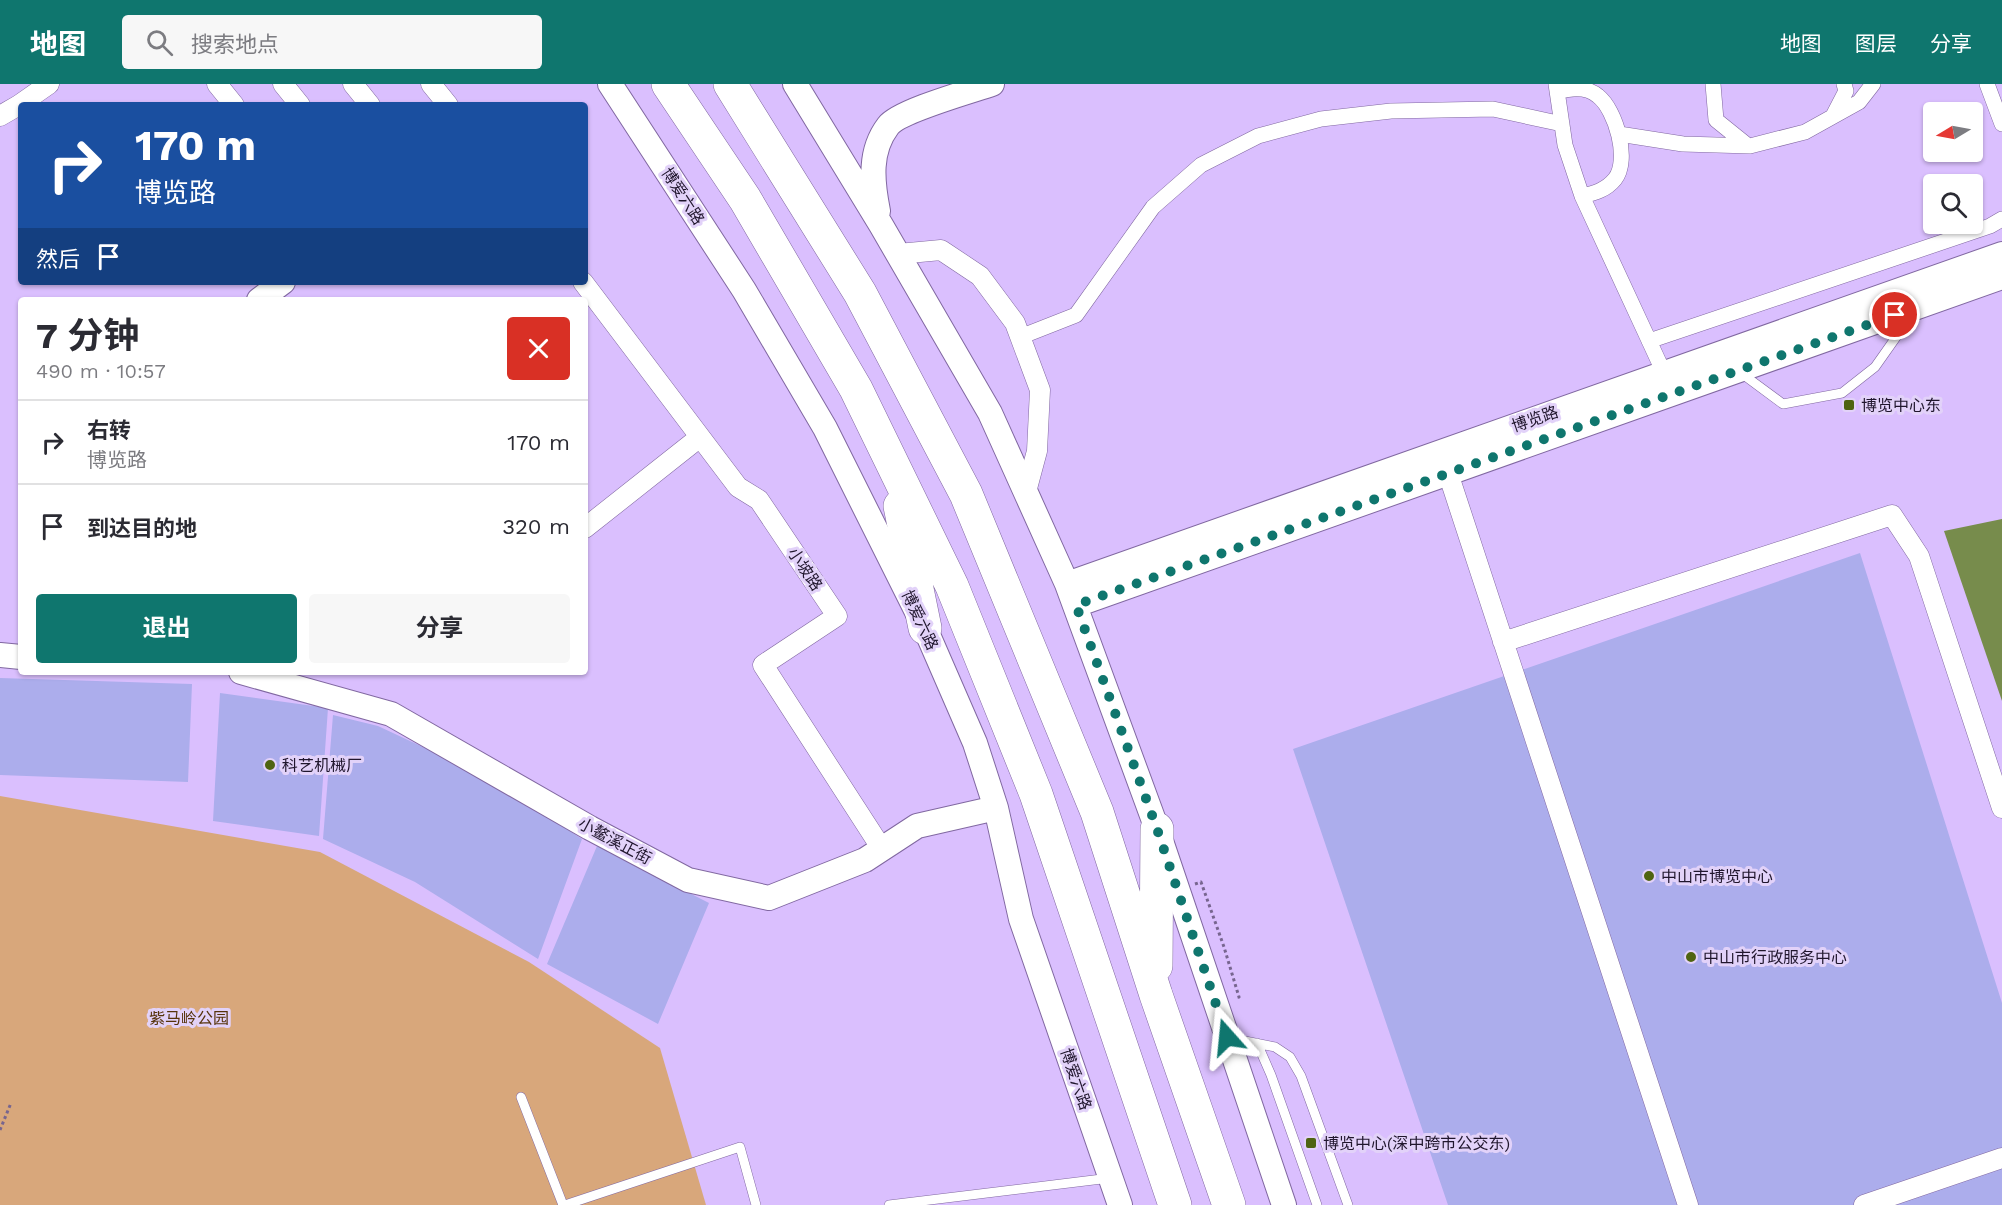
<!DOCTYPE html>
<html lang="zh">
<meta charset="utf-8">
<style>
body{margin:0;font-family:"Work Sans","Noto Sans SC",sans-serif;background:#f7f7f7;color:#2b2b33;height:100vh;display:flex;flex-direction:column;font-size:22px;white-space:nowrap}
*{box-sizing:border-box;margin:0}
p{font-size:20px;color:#7c7c81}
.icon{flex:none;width:33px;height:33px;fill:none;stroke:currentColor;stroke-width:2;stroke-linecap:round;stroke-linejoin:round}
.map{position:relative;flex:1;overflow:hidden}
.details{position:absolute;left:18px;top:213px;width:570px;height:378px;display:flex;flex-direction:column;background:#fff;border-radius:6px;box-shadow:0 2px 4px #0004}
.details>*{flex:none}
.guide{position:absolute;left:18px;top:18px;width:570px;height:183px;border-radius:6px;box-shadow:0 2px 4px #0004;background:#1a4fa0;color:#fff;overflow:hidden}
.needle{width:39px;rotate:260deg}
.buttons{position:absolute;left:1923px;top:18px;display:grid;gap:12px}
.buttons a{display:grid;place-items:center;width:60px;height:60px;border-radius:6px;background:#fff;box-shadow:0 2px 4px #0004;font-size:30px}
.pin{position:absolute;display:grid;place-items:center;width:51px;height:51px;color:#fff;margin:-26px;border:3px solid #fff;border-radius:50%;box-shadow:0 2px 6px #0007}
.me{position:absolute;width:66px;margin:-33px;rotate:342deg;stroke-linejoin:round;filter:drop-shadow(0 0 4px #0008)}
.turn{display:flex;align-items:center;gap:21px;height:126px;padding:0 18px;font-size:27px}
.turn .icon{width:78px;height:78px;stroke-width:2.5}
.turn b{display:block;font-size:42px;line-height:51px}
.then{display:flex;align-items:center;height:57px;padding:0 18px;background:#0003;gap:12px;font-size:22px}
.round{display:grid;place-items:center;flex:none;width:63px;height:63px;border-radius:6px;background:#f7f7f7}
.overview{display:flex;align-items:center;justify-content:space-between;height:102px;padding:0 18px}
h1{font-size:36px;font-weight:700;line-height:45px}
.primary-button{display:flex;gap:12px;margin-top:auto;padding:12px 18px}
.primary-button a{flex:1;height:69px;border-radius:6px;background:#0f766e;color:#fff;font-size:24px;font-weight:700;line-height:69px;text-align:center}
.primary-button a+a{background:#f7f7f7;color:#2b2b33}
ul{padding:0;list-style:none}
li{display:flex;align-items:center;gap:18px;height:84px;padding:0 18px;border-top:2px solid #e1e1e2}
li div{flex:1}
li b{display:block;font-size:22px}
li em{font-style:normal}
header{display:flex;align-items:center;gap:36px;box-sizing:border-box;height:84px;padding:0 30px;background:#0f766e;color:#fff}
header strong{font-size:28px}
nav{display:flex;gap:33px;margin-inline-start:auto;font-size:21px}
.search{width:420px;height:54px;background:#f7f7f7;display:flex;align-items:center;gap:15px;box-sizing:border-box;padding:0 21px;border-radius:6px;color:#7c7c81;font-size:22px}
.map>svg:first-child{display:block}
</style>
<header>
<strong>地图</strong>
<div class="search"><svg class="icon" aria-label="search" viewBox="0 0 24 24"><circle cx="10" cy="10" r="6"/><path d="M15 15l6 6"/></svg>搜索地点</div>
<nav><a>地图</a><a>图层</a><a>分享</a></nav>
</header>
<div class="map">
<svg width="2002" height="1121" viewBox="0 0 2002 1121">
<rect width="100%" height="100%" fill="#dabffe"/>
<!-- green -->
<path fill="#d8a77b" d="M0,712l320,56 209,110 131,86 46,157h-706z"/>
<!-- water -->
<path fill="#778c4c" d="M2002,435v182l-58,-170z"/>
<!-- building -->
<path fill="#acadec" d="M1860,469l142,450v202h-554l-155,-456z
M0,594l192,6 -4,98 -188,-7z
M220,609l108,15 -9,128 -106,-15z
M333,631l45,11 62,29 101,57 41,27 -44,120 -123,-77 -92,-43z
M597,762l112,57 -51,121 -111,-60z"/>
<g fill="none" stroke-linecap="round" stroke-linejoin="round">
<!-- service casing -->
<g stroke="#8168a1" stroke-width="10">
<path id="service" d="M1741,289l42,31 59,-11 33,-26 36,-51
M1230,954l45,9 15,10 11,19 47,129
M1257,959l14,32 46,130
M521,1013l42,108
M565,1121l175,-58 16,58
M889,1121l221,-27"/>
</g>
<!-- pedestrian casing -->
<g stroke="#8168a1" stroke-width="16">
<path id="pedestrian" d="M1556,0l9,61 17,51 82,177
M1713,0l3,36 31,25
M1987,0l15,40
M1558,8c13,-4 28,-6 40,4 18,14 32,64 17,83 -9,11 -20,14 -33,17
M1833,32l13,-25 -2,-7
M1619,50l64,10 67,2 55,-14 54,-30 14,-18
M1020,253l56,-22 77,-108 48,-42 57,-29 63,-17 70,-8 102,-2 69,15
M1649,257l341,-115 12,-7"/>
</g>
<!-- minor casing -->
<g stroke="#8168a1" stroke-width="21">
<path id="minor" d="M217,0l17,21
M283,0l17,21
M353,0l17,21
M431,0l17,21
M0,32l19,-11 30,-21
M898,170l43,-4 39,26 35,47 25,67 -3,61 -11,41
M583,198l155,205 21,13 78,116 -74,49 119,184
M1448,389l240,732
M585,444l115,-91
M1503,558l389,-127 27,41 83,252
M1864,1121l138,-47"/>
</g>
<!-- tertiary casing -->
<g stroke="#8168a1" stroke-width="26">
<path id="tertiary" d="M610,0l134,206 81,138 100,200 50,115 21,65 25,111 99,286
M795,0l86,141 109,188 77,171 90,245 127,376
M878,127c-6,-30 -9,-60 10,-85 11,-15 84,-35 104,-42
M259,216l24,-18
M1067,500l935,-330
M1076,521l926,-328
M0,571l21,2
M241,588l150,42 199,114 98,52 81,18 96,-38 52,-34 79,-18"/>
</g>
<!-- trunk casing -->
<g stroke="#8168a1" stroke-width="34">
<path id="trunk" d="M668,0l77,115 111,190 96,197 84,208 139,411
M730,0l130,209 106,201 131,318 59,183 73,210
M900,422l25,122
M1156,882l1,-137"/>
</g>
<!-- path -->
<path stroke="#77658f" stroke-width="3" stroke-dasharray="3 3" stroke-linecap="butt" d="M1195,800l6,-2 23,65 15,50 -4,1
M0,1046l11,-27"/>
<!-- service -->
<use href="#service" stroke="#fff" stroke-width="9"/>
<!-- pedestrian -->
<use href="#pedestrian" stroke="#fff" stroke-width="15"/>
<!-- minor -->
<use href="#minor" stroke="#fff" stroke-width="20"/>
<!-- tertiary -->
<use href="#tertiary" stroke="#fff" stroke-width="24"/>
<!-- trunk -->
<use href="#trunk" stroke="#fff" stroke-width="33"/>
</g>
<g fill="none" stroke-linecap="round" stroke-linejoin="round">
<!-- route -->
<path stroke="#0f766e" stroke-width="10" stroke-dasharray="0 18" d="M1227,953l-70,-208 -81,-224 819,-290"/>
</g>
<!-- markers -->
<g fill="#4f6411" stroke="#e2d2f9" stroke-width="2">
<rect x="1843" y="315" width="12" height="12" rx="3"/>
<circle cx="270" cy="681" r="6"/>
<circle cx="1649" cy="792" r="6"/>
<circle cx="1691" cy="873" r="6"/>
<rect x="1305" y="1053" width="12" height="12" rx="3"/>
</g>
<g text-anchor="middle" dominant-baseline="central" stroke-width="6" stroke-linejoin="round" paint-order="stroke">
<!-- street labels -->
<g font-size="16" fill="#20162d" stroke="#e2d2f9">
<text transform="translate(683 112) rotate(57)">博爱六路</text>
<text transform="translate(1535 335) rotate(-19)">博览路</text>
<text transform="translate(805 485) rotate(56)">小坡路</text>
<text transform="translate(920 536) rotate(65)">博爱六路</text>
<text transform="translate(615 757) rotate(28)">小鳌溪正街</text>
<text transform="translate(1076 995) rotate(71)">博爱六路</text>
</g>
<!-- poi labels -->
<g font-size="16" fill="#20162d" stroke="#e2d2f9" text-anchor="start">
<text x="1861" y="321">博览中心东</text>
<text x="282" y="681">科艺机械厂</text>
<text x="1661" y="792">中山市博览中心</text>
<text x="1703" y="873">中山市行政服务中心</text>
<text x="1323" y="1059">博览中心(深中跨市公交东)</text>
</g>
<!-- park labels -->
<g font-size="16" fill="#56330b" stroke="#e2d2f9">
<text x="189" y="934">紫马岭公园</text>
</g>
</g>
</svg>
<div class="buttons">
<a><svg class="needle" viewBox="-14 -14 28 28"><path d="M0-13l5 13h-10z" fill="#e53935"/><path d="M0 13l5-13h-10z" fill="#7c7c81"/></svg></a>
<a><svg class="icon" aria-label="search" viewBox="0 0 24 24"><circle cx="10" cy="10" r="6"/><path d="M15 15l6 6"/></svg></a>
</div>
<div class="pin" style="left:1895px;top:231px;background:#d93025"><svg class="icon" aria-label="arrive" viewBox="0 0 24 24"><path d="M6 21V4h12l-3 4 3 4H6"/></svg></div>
<svg class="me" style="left:1227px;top:953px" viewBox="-20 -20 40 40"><path d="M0-17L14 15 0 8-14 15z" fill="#0f766e" stroke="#fff" stroke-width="4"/></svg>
<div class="guide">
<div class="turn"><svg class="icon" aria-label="right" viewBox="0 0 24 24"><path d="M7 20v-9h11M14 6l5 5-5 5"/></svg><div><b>170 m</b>博览路</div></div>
<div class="then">然后<svg class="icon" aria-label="arrive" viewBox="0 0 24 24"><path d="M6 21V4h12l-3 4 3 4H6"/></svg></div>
</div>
<section class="details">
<div class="overview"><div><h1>7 分钟</h1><p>490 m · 10:57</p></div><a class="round" style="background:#d93025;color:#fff"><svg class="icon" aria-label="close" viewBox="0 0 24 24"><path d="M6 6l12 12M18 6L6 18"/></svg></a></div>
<ul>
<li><svg class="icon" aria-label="right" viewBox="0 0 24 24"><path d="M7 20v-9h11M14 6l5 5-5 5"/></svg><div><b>右转</b><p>博览路</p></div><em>170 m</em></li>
<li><svg class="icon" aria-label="arrive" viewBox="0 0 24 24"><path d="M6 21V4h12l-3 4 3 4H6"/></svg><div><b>到达目的地</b></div><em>320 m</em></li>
</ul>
<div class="primary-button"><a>退出</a><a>分享</a></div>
</section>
</div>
